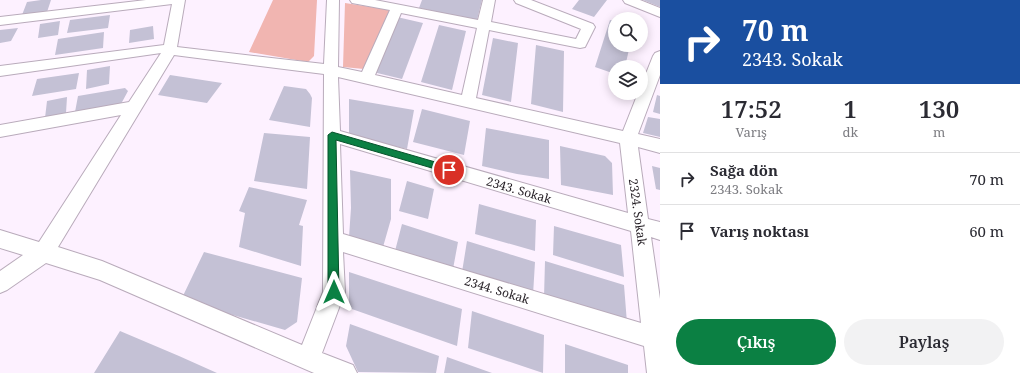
<!DOCTYPE html>
<html lang="tr">
<meta charset="utf-8">
<style>
body{margin:0;font-family:"Noto Serif",serif;background:#f2f2f3;color:#2b2b33;height:100vh;display:flex;flex-direction:column;font-size:15px;white-space:nowrap}
*{box-sizing:border-box;margin:0}
p{font-size:13px;color:#7c7c81}
.icon{flex:none;width:22px;height:22px;fill:none;stroke:currentColor;stroke-width:2;stroke-linecap:round;stroke-linejoin:round}
.map{position:relative;flex:1;overflow:hidden}
.drawer{display:flex;flex-direction:column;background:#fff;width:360px}
.drawer>*{flex:none}
.hud{background:#1a4fa0;color:#fff;overflow:hidden}
.controls{position:absolute;left:608px;top:12px;display:grid;gap:8px}
.controls a{display:grid;place-items:center;width:40px;height:40px;border-radius:50%;background:#fff;box-shadow:0 2px 10px #0003;font-size:20px}
.pin{position:absolute;display:grid;place-items:center;width:34px;height:34px;color:#fff;margin:-17px;border:2px solid #fff;border-radius:50%;box-shadow:0 1px 4px #0007}
.me{position:absolute;width:44px;margin:-22px;rotate:0deg;stroke-linejoin:round;filter:drop-shadow(0 0 3px #0008)}
.turn{display:flex;align-items:center;gap:14px;height:84px;padding:0 16px;font-size:18px}
.turn .icon{width:52px;height:52px;stroke-width:2.5}
.turn b{display:block;font-size:28px;line-height:34px}
.eta{display:flex;justify-content:space-evenly;align-items:center;height:68px;text-align:center}
.eta b{font-size:24px;font-weight:600;line-height:28px}
.cta{display:flex;gap:8px;margin-top:auto;padding:8px 16px}
.cta a{flex:1;height:46px;border-radius:24px;background:#0b8043;color:#fff;font-size:16px;font-weight:600;line-height:46px;text-align:center}
.cta a+a{background:#f2f2f3;color:#2b2b33}
ul{padding:0;list-style:none}
li{display:flex;align-items:center;gap:12px;height:52px;padding:0 16px;border-top:1px solid #e1e1e2}
li div{flex:1}
li b{display:block;font-size:15px}
li em{font-style:normal}
main{display:flex;flex:1;min-height:0}
.map>svg:first-child{display:block}
</style>
<main>
<div class="map">
<svg width="660" height="373" viewBox="0 0 660 373">
<rect width="100%" height="100%" fill="#fdf1ff"/>
<!-- green -->
<path fill="#f1b5b1" d="M273,0h44l-3,56 -6,6 -59,-10z
M345,3l45,7 -26,59 -21,-2z"/>
<!-- building -->
<path fill="#c4c1d5" d="M41,0h10l-4,12 -25,3 5,-13z
M422,0h60l-5,20 -58,-12z
M579,0h28l-13,17 -22,-8z
M643,0h17v7z
M110,15l-2,13 -41,5 3,-13z
M397,17l26,6 -21,56 -29,-7z
M610,20l5,1v24h15l-5,22h-10v7l-20,-7z
M60,21l-2,14 -20,3 2,-14z
M439,25l27,6 -14,59 -31,-8z
M153,26l1,13 -25,4 1,-13z
M18,28l-7,13 -11,2v-13z
M104,32l-1,16 -48,7 3,-16z
M493,38l25,5 -7,59 -29,-7z
M536,45l28,6 -1,61 -32,-8z
M110,66l-1,18 -23,5 1,-19z
M79,73l-3,16 -44,7 5,-17z
M170,75l52,8 -15,20 -49,-8z
M284,86l22,3 4,5 2,4 -2,29 -41,-7z
M125,88l3,3 -7,13 -46,8 3,-16z
M657,95l3,1v18l-7,-2z
M67,97l-1,16 -21,5 2,-17z
M349,99l65,11 -7,39 -58,-14z
M422,109l48,12 -6,34 -51,-13z
M648,117l12,2v18l-17,-4z
M486,128l63,12v39l-32,-5 -35,-8z
M264,133l46,4 -3,52 -53,-8z
M560,146l45,10 7,7 1,32 -52,-10z
M652,166l8,2v22l-4,-1z
M350,170l41,9v40l-8,28 -34,-10 2,-29z
M407,181l27,8 -6,30 -29,-8z
M249,187l58,13 -8,25 4,1 -2,40 -62,-19 6,-34 -6,-2z
M479,204l57,16 -1,31 -60,-17z
M402,224l56,18 -5,27 -58,-18z
M554,226l67,19 3,32 -71,-22z
M467,241l68,21 -2,33 -71,-23z
M204,252l98,26 -5,44 -12,8 -104,-30z
M545,261l79,24 3,38 -83,-26z
M349,272l113,37 -5,37 -108,-38z
M472,311l72,24 -1,38 -75,-25z
M350,324l89,32 -3,17 -78,-1 -12,-26z
M120,331l59,25 38,17h-123z
M565,344l63,21v8h-63z
M447,357l45,16h-48z"/>
<g fill="none" stroke-linecap="round" stroke-linejoin="round">
<!-- street casing -->
<g stroke="#b9abbb" stroke-width="2">
<path id="street" d="M146,0h39l-8,47 147,17 3,-64h12l-1,67 24,5 28,-62 -38,-7 -2,-3h25l103,20 5,-20h12l-4,22 85,17 5,-10 -65,-26 -2,-3h17l62,24 2,3 -10,20 -5,1 -91,-18 -13,68 147,33 15,-38h3v-7l12,-30 2,-3 5,-2v24l-22,59 22,5v14l-22,-6 10,72 12,3v18l-9,-3 9,62v74h-13l-3,-27 -301,-94 2,40 -23,61 31,12 4,8h-43l-214,-93 -54,-17 -39,27 -7,3v-22l23,-16 -23,-7v-18l39,12 82,-127 -121,22v-12l129,-23 32,-49 -161,23v-10l164,-21 8,-41 -172,21v-8zM401,13l76,15 -15,67 -87,-20zM174,55l150,19 -1,218 -21,53 -200,-84 -44,-14zM338,77l282,66 8,70 -288,-82zM340,144l291,87 10,92 -298,-89z
M623,0h17l20,8v9l-35,-14z"/>
</g>
<!-- street -->
<use href="#street" fill="#fff" fill-rule="evenodd"/>
</g>
<!-- route -->
<path fill="#0b8043" stroke="#07532c" d="M332,132l117,34 4,4 -4,3 -113,-33 3,152 -1,4 -4,2 -4,-2 -2,-4v-157z"/>
<g text-anchor="middle" dominant-baseline="central" stroke-width="3" stroke-linejoin="round" paint-order="stroke">
<!-- street labels -->
<g font-size="12" fill="#231d23" stroke="#fff">
<text transform="translate(519 190) rotate(16)">2343. Sokak</text>
<text transform="translate(638 212) rotate(82)">2324. Sokak</text>
<text transform="translate(497 290) rotate(17)">2344. Sokak</text>
</g>
</g>
</svg>
<div class="controls">
<a><svg class="icon" aria-label="search" viewBox="0 0 24 24"><circle cx="10" cy="10" r="6"/><path d="M15 15l6 6"/></svg></a>
<a><svg class="icon" aria-label="layers" viewBox="0 0 24 24"><path d="M12 4l9 5-9 5-9-5zM3 14l9 5 9-5"/></svg></a>
</div>
<div class="pin" style="left:449px;top:170px;background:#d93025"><svg class="icon" aria-label="arrive" viewBox="0 0 24 24"><path d="M6 21V4h12l-3 4 3 4H6"/></svg></div>
<svg class="me" style="left:334px;top:292px" viewBox="-20 -20 40 40"><path d="M0-17L14 15 0 8-14 15z" fill="#0b8043" stroke="#fff" stroke-width="4"/></svg>
</div>
<section class="drawer">
<div class="hud">
<div class="turn"><svg class="icon" aria-label="right" viewBox="0 0 24 24"><path d="M7 20v-9h11M14 6l5 5-5 5"/></svg><div><b>70 m</b>2343. Sokak</div></div>
</div>
<div class="eta">
<div><b>17:52</b><p>Varış</p></div>
<div><b>1</b><p>dk</p></div>
<div><b>130</b><p>m</p></div>
</div>
<ul>
<li><svg class="icon" aria-label="right" viewBox="0 0 24 24"><path d="M7 20v-9h11M14 6l5 5-5 5"/></svg><div><b>Sağa dön</b><p>2343. Sokak</p></div><em>70 m</em></li>
<li><svg class="icon" aria-label="arrive" viewBox="0 0 24 24"><path d="M6 21V4h12l-3 4 3 4H6"/></svg><div><b>Varış noktası</b></div><em>60 m</em></li>
</ul>
<div class="cta"><a>Çıkış</a><a>Paylaş</a></div>
</section>
</main>
